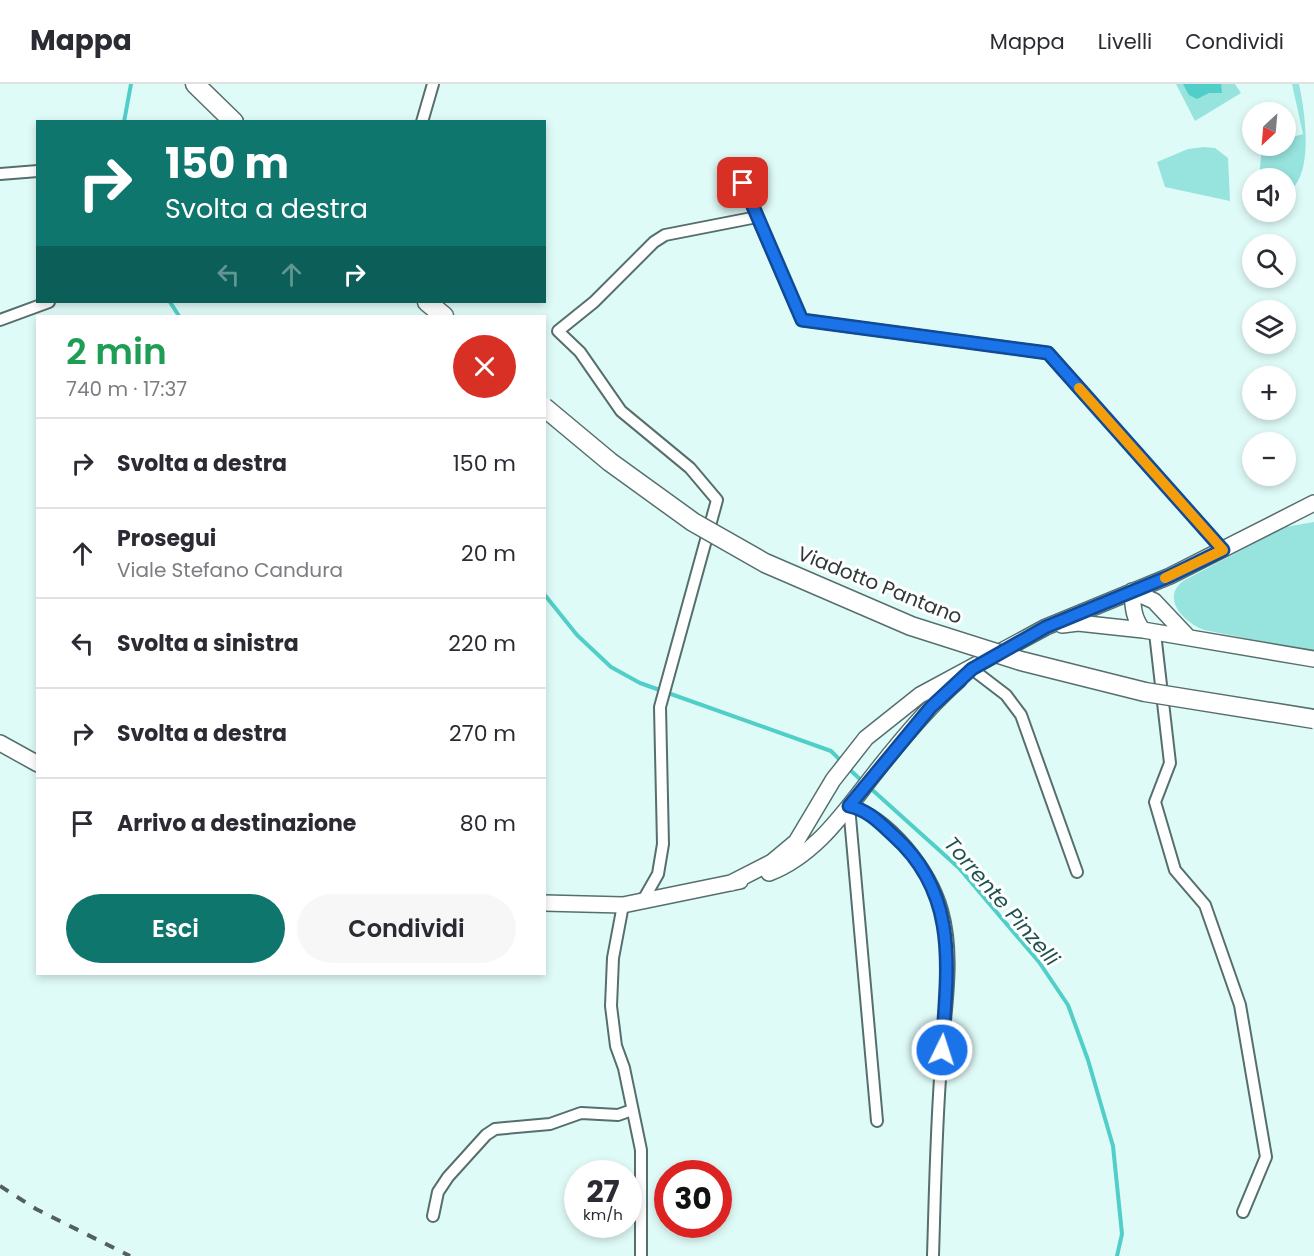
<!DOCTYPE html>
<html lang="it">
<meta charset="utf-8">
<style>
body{margin:0;font-family:Poppins,sans-serif;background:#f7f7f7;color:#2b2b33;height:100vh;display:flex;flex-direction:column;font-size:22px;white-space:nowrap}
*{box-sizing:border-box;margin:0}
p{font-size:20px;color:#7c7c81}
.icon{flex:none;width:33px;height:33px;fill:none;stroke:currentColor;stroke-width:2;stroke-linecap:round;stroke-linejoin:round}
.map{position:relative;flex:1;overflow:hidden}
.details{position:absolute;left:36px;top:231px;width:510px;height:660px;display:flex;flex-direction:column;background:#fff;border-radius:0px;box-shadow:0 3px 9px #0003}
.details>*{flex:none}
.hud{position:absolute;left:36px;top:36px;width:510px;height:183px;border-radius:0px;box-shadow:0 3px 9px #0003;background:#0f766e;color:#fff;overflow:hidden}
.needle{width:39px;rotate:206deg}
.buttons{position:absolute;left:1242px;top:18px;display:grid;gap:12px}
.buttons a{display:grid;place-items:center;width:54px;height:54px;border-radius:50%;background:#fff;box-shadow:0 3px 9px #0003;font-size:30px}
.speed{position:absolute;left:564px;top:1076px;display:flex;gap:12px;font-size:30px;font-weight:700;text-align:center}
.speed>*{display:grid;place-content:center;width:78px;height:78px;border-radius:50%;background:#fff;box-shadow:0 3px 9px #0003;line-height:1}
.speed small{font-size:15px;font-weight:400}
.speed .limit{border:9px solid #d22;background:#fff;color:#111}
.pin{position:absolute;display:grid;place-items:center;width:51px;height:51px;color:#fff;margin:-26px;border-radius:12px;box-shadow:0 3px 9px #0006}
.me{position:absolute;width:66px;margin:-33px;rotate:4deg;stroke-linejoin:round;filter:drop-shadow(0 0 4px #0008)}
.turn{display:flex;align-items:center;gap:21px;height:126px;padding:0 30px;font-size:27px}
.turn .icon{width:78px;height:78px;stroke-width:2.5}
.turn b{display:block;font-size:42px;line-height:51px}
.lanes{display:flex;align-items:center;height:57px;padding:0 30px;background:#0003;justify-content:center;gap:30px;direction:ltr}
.lanes .off{opacity:.35}
.round{display:grid;place-items:center;flex:none;width:63px;height:63px;border-radius:32px;background:#f7f7f7}
.summary{display:flex;align-items:center;justify-content:space-between;height:102px;padding:0 30px}
h1{font-size:36px;font-weight:600;line-height:45px;color:#1e9e55}
.action{display:flex;gap:12px;margin-top:auto;padding:12px 30px}
.action a{flex:1;height:69px;border-radius:36px;background:#0f766e;color:#fff;font-size:24px;font-weight:600;line-height:69px;text-align:center}
.action a+a{background:#f7f7f7;color:#2b2b33}
ul{padding:0;list-style:none}
li{display:flex;align-items:center;gap:18px;height:90px;padding:0 30px;border-top:2px solid #e1e1e2}
li div{flex:1}
li b{display:block;font-size:22px}
li em{font-style:normal}
header{display:flex;align-items:center;gap:36px;box-sizing:border-box;height:84px;padding:0 30px;background:#fff;border-bottom:2px solid #e1e1e2}
header strong{font-size:28px}
nav{display:flex;gap:33px;margin-inline-start:auto;font-size:21px}
.map>svg:first-child{display:block}
</style>
<header>
<strong>Mappa</strong>
<nav><a>Mappa</a><a>Livelli</a><a>Condividi</a></nav>
</header>
<div class="map">
<svg width="1314" height="1172" viewBox="0 0 1314 1172">
<rect width="100%" height="100%" fill="#dffbf8"/>
<!-- green -->
<path fill="#97e3de" d="M1176,0h59l6,9 -46,28z
M1292,0h7c7,32 15,95 -13,109v-15h-27l3,-32h24v-7l17,-5z
M1204,63l11,1 13,10 2,43 -65,-14 -8,-25 31,-13z
M1314,438v130l-110,-22c-19,-7 -44,-31 -21,-49l102,-54z"/>
<!-- water -->
<path fill="#51cec8" d="M1183,0h38l1,9h-13l-12,6 -8,-4z"/>
<g fill="none" stroke-linecap="round" stroke-linejoin="round">
<!-- stream -->
<path stroke="#51cec8" stroke-width="4" d="M124,38l7,-38
M170,218l9,14
M544,510l33,41 34,32 29,16 191,68 12,12
M848,684l14,13
M868,702l91,82 80,94 29,43 20,55 25,86 9,88 -5,22"/>
<!-- street casing -->
<g stroke="#566f6d" stroke-width="14">
<path id="street" d="M422,38l11,-38
M735,82l67,154 246,33 175,197
M0,90l38,-3
M0,236l49,-18
M1155,549l15,130 -15,39 20,68 30,35 35,100 26,152 -23,55
M972,585l34,26 15,20 56,157
M642,818l16,-28 5,-30 -3,-137 57,-207 -27,-32 -69,-57 -41,-59 -22,-21 36,-29 60,-60 11,-7 92,-18
M623,821l-10,53 -2,48 5,40 8,22 17,82v106
M877,1037l-28,-315c41,10 82,65 93,104 14,48 2,106 -1,155 -5,64 -6,127 -8,191
M433,1132l5,-24 10,-15 38,-42 9,-6 55,-5 31,-11 37,2 14,-5"/>
</g>
<!-- secondary casing -->
<g stroke="#566f6d" stroke-width="18">
<path id="secondary" d="M1062,541l16,-2 65,7 171,29
M1143,546c-10,-12 -10,-24 -11,-39l22,10 34,36
M0,659l38,21
M769,789c47,-18 76,-62 106,-100 25,-32 53,-66 84,-93
M731,799l41,-21 24,-20 37,-62 33,-42 54,-43 126,-68 124,-51 144,-73
M544,819l79,2 117,-24"/>
</g>
<!-- primary casing -->
<g stroke="#566f6d" stroke-width="21">
<path id="primary" d="M195,0l39,38
M427,218l17,14"/>
</g>
<!-- street -->
<use href="#street" stroke="#fff" stroke-width="10"/>
<!-- secondary -->
<use href="#secondary" stroke="#fff" stroke-width="15"/>
<!-- primary -->
<use href="#primary" stroke="#fff" stroke-width="18"/>
<!-- rail -->
<path stroke="#52605f" stroke-width="4" stroke-dasharray="10 10" stroke-linecap="butt" d="M0,1102l36,23 94,47"/>
<!-- primary-bridge casing -->
<g stroke="#566f6d" stroke-width="21" stroke-linecap="butt">
<path id="primary-bridge" d="M544,323l66,55 83,60 72,41 146,63 110,35 124,31 169,27"/>
</g>
<!-- primary-bridge -->
<use href="#primary-bridge" stroke="#fff" stroke-width="18"/>
</g>
<g fill="none" stroke-linecap="round" stroke-linejoin="round">
<!-- route casing -->
<g stroke="#114b97" stroke-width="15">
<path id="route" d="M743,99l59,137 246,33 175,197 -53,26 -124,51 -74,42 -41,38 -82,99c19,4 31,17 45,30 66,59 53,134 48,214"/>
</g>
<!-- route -->
<use href="#route" stroke="#1a73e8" stroke-width="10"/>
<!-- slow -->
<path stroke="#f59e0b" stroke-width="10" d="M1079,304l144,162 -58,28"/>
</g>
<g text-anchor="middle" dominant-baseline="central" stroke-width="6" stroke-linejoin="round" paint-order="stroke">
<!-- street labels -->
<g font-size="20" fill="#2e3938" stroke="#fff">
<text transform="translate(880 501) rotate(22)">Viadotto Pantano</text>
</g>
<!-- water labels -->
<g font-size="21" font-style="italic" fill="#1d524f" stroke="#fff">
<text transform="translate(1002 817) rotate(49)">Torrente Pinzelli</text>
</g>
</g>
</svg>
<div class="buttons">
<a><svg class="needle" viewBox="-14 -14 28 28"><path d="M0-13l5 13h-10z" fill="#e53935"/><path d="M0 13l5-13h-10z" fill="#7c7c81"/></svg></a>
<a><svg class="icon" aria-label="sound" viewBox="0 0 24 24"><path d="M4 9h4l5-4v14l-5-4H4zM17 9q2 3 0 6"/></svg></a>
<a><svg class="icon" aria-label="search" viewBox="0 0 24 24"><circle cx="10" cy="10" r="6"/><path d="M15 15l6 6"/></svg></a>
<a><svg class="icon" aria-label="layers" viewBox="0 0 24 24"><path d="M12 4l9 5-9 5-9-5zM3 14l9 5 9-5"/></svg></a>
<a>+</a>
<a>−</a>
</div>
<div class="speed"><div>27<small>km/h</small></div><div class="limit">30</div></div>
<div class="pin" style="left:743px;top:99px;background:#d93025"><svg class="icon" aria-label="arrive" viewBox="0 0 24 24"><path d="M6 21V4h12l-3 4 3 4H6"/></svg></div>
<svg class="me" style="left:942px;top:966px" viewBox="-20 -20 40 40"><circle r="17" fill="#1a73e8" stroke="#fff" stroke-width="3"/><path d="M0-11L8 9 0 5-8 9z" fill="#fff"/></svg>
<div class="hud">
<div class="turn"><svg class="icon" aria-label="right" viewBox="0 0 24 24"><path d="M7 20v-9h11M14 6l5 5-5 5"/></svg><div><b>150 m</b>Svolta a destra</div></div>
<div class="lanes"><svg class="icon off" aria-label="left" viewBox="0 0 24 24"><path d="M17 20v-9H6M10 6l-5 5 5 5"/></svg><svg class="icon off" aria-label="ahead" viewBox="0 0 24 24"><path d="M12 20V5M6 11l6-6 6 6"/></svg><svg class="icon" aria-label="right" viewBox="0 0 24 24"><path d="M7 20v-9h11M14 6l5 5-5 5"/></svg></div>
</div>
<section class="details">
<div class="summary"><div><h1>2 min</h1><p>740 m · 17:37</p></div><a class="round" style="background:#d93025;color:#fff"><svg class="icon" aria-label="close" viewBox="0 0 24 24"><path d="M6 6l12 12M18 6L6 18"/></svg></a></div>
<ul>
<li><svg class="icon" aria-label="right" viewBox="0 0 24 24"><path d="M7 20v-9h11M14 6l5 5-5 5"/></svg><div><b>Svolta a destra</b></div><em>150 m</em></li>
<li><svg class="icon" aria-label="ahead" viewBox="0 0 24 24"><path d="M12 20V5M6 11l6-6 6 6"/></svg><div><b>Prosegui</b><p>Viale Stefano Candura</p></div><em>20 m</em></li>
<li><svg class="icon" aria-label="left" viewBox="0 0 24 24"><path d="M17 20v-9H6M10 6l-5 5 5 5"/></svg><div><b>Svolta a sinistra</b></div><em>220 m</em></li>
<li><svg class="icon" aria-label="right" viewBox="0 0 24 24"><path d="M7 20v-9h11M14 6l5 5-5 5"/></svg><div><b>Svolta a destra</b></div><em>270 m</em></li>
<li><svg class="icon" aria-label="arrive" viewBox="0 0 24 24"><path d="M6 21V4h12l-3 4 3 4H6"/></svg><div><b>Arrivo a destinazione</b></div><em>80 m</em></li>
</ul>
<div class="action"><a>Esci</a><a>Condividi</a></div>
</section>
</div>
